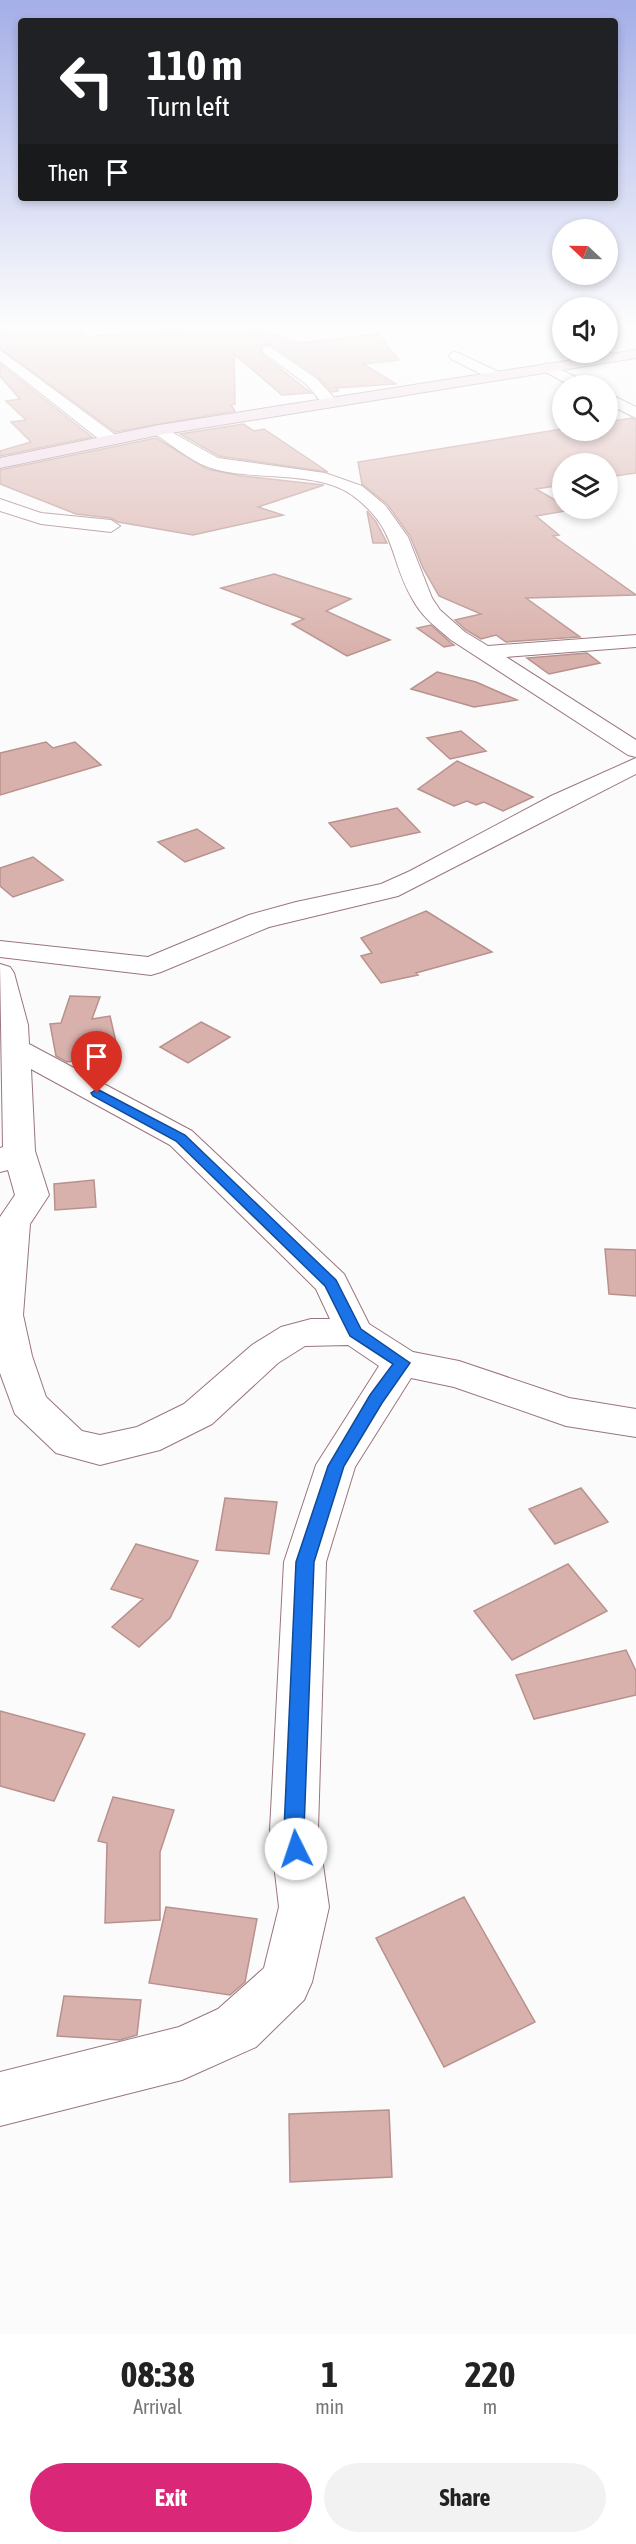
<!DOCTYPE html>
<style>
body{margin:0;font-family:"Asap Condensed",sans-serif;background:#f2f2f2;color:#222;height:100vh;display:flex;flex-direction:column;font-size:22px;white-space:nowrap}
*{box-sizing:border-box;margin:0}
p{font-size:20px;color:#767676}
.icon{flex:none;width:33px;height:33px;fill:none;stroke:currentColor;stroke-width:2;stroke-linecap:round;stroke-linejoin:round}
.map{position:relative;height:2334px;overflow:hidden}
.panel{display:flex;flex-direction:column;background:#fff;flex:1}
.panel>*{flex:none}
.hud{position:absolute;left:18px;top:18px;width:600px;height:183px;border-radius:6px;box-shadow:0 3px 9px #0003;background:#202124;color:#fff;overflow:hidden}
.needle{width:39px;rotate:292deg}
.tools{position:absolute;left:552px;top:219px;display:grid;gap:12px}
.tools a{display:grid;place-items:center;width:66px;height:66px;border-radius:50%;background:#fff;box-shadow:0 3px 9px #0003;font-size:30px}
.pin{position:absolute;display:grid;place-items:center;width:51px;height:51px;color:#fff;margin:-62px -26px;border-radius:50% 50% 50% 0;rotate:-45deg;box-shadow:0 0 6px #0007}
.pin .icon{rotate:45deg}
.me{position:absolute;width:66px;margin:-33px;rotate:356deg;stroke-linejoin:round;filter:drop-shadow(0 0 4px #0008)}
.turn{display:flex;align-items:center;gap:21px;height:126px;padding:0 30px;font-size:27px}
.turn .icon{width:78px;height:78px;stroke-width:2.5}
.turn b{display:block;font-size:42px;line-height:51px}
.then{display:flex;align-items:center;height:57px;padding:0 30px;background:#0003;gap:12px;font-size:22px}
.eta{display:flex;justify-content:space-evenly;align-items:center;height:102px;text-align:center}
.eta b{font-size:36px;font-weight:700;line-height:42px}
.cta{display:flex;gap:12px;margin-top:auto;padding:12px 30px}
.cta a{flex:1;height:69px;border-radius:36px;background:#db2777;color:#fff;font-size:24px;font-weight:700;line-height:69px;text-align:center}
.cta a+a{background:#f2f2f2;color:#222}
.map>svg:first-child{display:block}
</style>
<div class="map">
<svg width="636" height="2334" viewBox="0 0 636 2334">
<rect width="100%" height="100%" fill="#fbfbfb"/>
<!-- building -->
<path fill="#d9b1ac" stroke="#b8918d" stroke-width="1.5" d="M0,327h73l14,10 105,-10h61l46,16 79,-9 21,26 -36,4 33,20 -60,4 2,3 -6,1 -14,-15 -48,-33 -6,1 -4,4 3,6 48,38 -29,2 -48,-41 1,50 -4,1 4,6 -120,21 -115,-84z
M0,364l92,73 -92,19v-5l31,-9 -20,-20 15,-2 -20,-19 14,-2 -20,-23z
M632,418l4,2v53l-28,4v-13h-46v21l-26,4 26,15v4l9,2 -35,6 23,19 -6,1 83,59 -110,3 54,39 -74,5 -10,-7 -15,4 -15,-9 -11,-10 26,-6 -42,-18 -16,-28 -13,-32 -23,-32 -25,-20 -4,-22 204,-33 46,1v-8z
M243,424l11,7 10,-2 64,43 -109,-16 -39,-22z
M156,438l51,31 35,7 82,9 -66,22 25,8 -90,20 -75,-13 -7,-4 -35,-4 -76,-30v-14z
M367,511l9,11 11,21h-14z
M274,574l77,25 -25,12 64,29 -43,16 -55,-32 12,-5 -83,-31z
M431,625l19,17 4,3 -10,2 -27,-19z
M587,653l13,10 -51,11 -22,-16z
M437,672l39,10 41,18 -43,7 -63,-18z
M461,731l25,20 -36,8 -23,-21z
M46,742l7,6 22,-6 26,23 -101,30v-42z
M457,761l76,36 -30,14 -19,-9 -8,3 -9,-4 -13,5 -36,-17z
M397,808l23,24 -69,15 -22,-24z
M197,829l27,19 -39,14 -27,-20z
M33,857l30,23 -50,17 -13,-11v-18z
M426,911l66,41 -76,21 2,2 -37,8 -20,-27 11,-3 -11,-15z
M70,996l30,1 -8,22 18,-3 9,39 -52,7 -11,-6 -6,-32 11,-1z
M201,1022l29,15 -42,26 -28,-16z
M94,1180l2,27 -41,3 -1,-26z
M605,1249l31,1v46l-27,-2z
M581,1488l27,34 -53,22 -26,-35z
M225,1498l52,4 -8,52 -53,-4z
M136,1544l62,17 -28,57 -31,29 -27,-20 31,-28 -32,-10z
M568,1564l39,47 -95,49 -38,-49z
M626,1650l10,21v24l-102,24 -18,-44z
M0,1711l85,23 -31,67 -54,-15z
M113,1797l61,13 -14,42v68l-55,3 2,-80 -9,-2z
M464,1897l71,125 -91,45 -68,-129z
M166,1907l91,12 -12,63 -15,13 -81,-12z
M64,1996l77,4 -4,35 -17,5 -63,-4z
M389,2110l3,67 -102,5 -1,-68z"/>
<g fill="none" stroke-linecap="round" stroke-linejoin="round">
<!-- minor casing -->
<g stroke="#9a757d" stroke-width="2">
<path id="minor" d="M554,327h8v5l-5,-1z
M269,346l48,33 21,23 -2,3h-12l-17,-20 -43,-32 -2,-3 2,-3z
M0,350l117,86 2,4 -2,4h-12l-105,-83z
M608,351l7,7 -2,3h-10l-10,-9z
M456,352l45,21 3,3 -8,5 -5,-2 -40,-20 -2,-3 2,-3z
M547,363l41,20 2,3h-19l-29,-16 -2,-3z
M608,393l28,14v11l-28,-14z
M159,425l59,33 107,15 37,13 23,19 23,32 24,61 8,12 25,22 23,14 148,-11v12l-130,10 130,83v17l-8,-2 -177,-115c-14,-12 -29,-23 -38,-40 -25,-42 -14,-70 -61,-105 -37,-26 -103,-13 -144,-28 -19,-7 -37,-23 -55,-34l-2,-3 2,-3z
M0,499l41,14 70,7 9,6 -9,6 -70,-8 -41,-13z
M636,758v16l-238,122 -129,31 -108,45 -10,3 -151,-18v-16l148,16 101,-42 47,-13 85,-18 29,-13 141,-75z
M0,964l10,3 4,6 14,52 1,19 163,87 152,143 25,50 44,28 46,9 110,37 67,11v28l-70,-11 -112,-39 -43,-9 -56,89 -29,95 -8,268 11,77 -17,75 -8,18 -48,47 -74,33 -182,46v-54l179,-45 39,-18 46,-41 15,-61 -9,-77 14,-268 32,-97 63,-99 -31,-21 -43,1 -27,17 -66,61 -52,26 -60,15 -44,-12 -41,-39 -15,-41v-156l15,-22 -7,-25 -8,2v-24l3,-1zM31,1069l139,76 146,144 14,30h-19l-30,8 -29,18 -68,59 -47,23 -37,8 -18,-4 -36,-34 -14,-41 -9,-41 7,-91 19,-29 -14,-44z"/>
</g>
<!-- secondary casing -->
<g stroke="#9a757d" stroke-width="2">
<path id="secondary" d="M636,350v8l-477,77 -159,33v-10l159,-33z"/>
</g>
<!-- minor -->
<use href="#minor" fill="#fff" fill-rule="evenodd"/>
<!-- secondary -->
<use href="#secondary" fill="#eed3e3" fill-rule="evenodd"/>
</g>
<!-- sky -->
<linearGradient id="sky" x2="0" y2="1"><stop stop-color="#a4aee7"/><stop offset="0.5" stop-color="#fdfdfd"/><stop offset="1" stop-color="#fdfdfd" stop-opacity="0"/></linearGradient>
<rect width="636" height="654" fill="url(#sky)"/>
<!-- route -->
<path fill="#1a73e8" stroke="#114b97" stroke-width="1.5" d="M97,1089l88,46 151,145 25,49 49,34 -28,40 -38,63 -30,96 -10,268 2,19 -3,7 -7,3 -7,-3 -5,-26 12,-268 32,-96 42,-71 23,-31 -43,-28 -25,-50 -149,-145 -83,-45 -2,-3z"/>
</svg>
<div class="tools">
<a><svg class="needle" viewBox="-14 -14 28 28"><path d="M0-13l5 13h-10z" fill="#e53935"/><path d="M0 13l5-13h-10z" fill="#767676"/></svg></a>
<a><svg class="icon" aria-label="sound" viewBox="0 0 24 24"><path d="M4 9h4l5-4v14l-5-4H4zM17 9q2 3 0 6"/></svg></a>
<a><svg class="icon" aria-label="search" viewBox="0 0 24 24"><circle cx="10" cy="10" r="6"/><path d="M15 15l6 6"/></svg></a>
<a><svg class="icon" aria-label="layers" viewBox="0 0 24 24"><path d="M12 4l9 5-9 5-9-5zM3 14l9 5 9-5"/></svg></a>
</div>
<div class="pin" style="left:97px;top:1093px;background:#d93025"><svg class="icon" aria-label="arrive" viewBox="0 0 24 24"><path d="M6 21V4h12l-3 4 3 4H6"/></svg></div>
<svg class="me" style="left:296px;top:1849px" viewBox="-20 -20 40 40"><circle r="19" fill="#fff"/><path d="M0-13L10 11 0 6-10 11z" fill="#1a73e8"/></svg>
<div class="hud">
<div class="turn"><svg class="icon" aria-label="left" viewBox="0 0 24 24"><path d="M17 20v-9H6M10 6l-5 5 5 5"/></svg><div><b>110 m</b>Turn left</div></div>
<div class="then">Then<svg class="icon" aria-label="arrive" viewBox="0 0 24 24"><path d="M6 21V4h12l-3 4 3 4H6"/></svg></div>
</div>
</div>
<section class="panel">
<div class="eta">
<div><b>08:38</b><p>Arrival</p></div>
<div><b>1</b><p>min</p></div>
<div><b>220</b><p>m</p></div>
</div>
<div class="cta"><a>Exit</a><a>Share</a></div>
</section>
